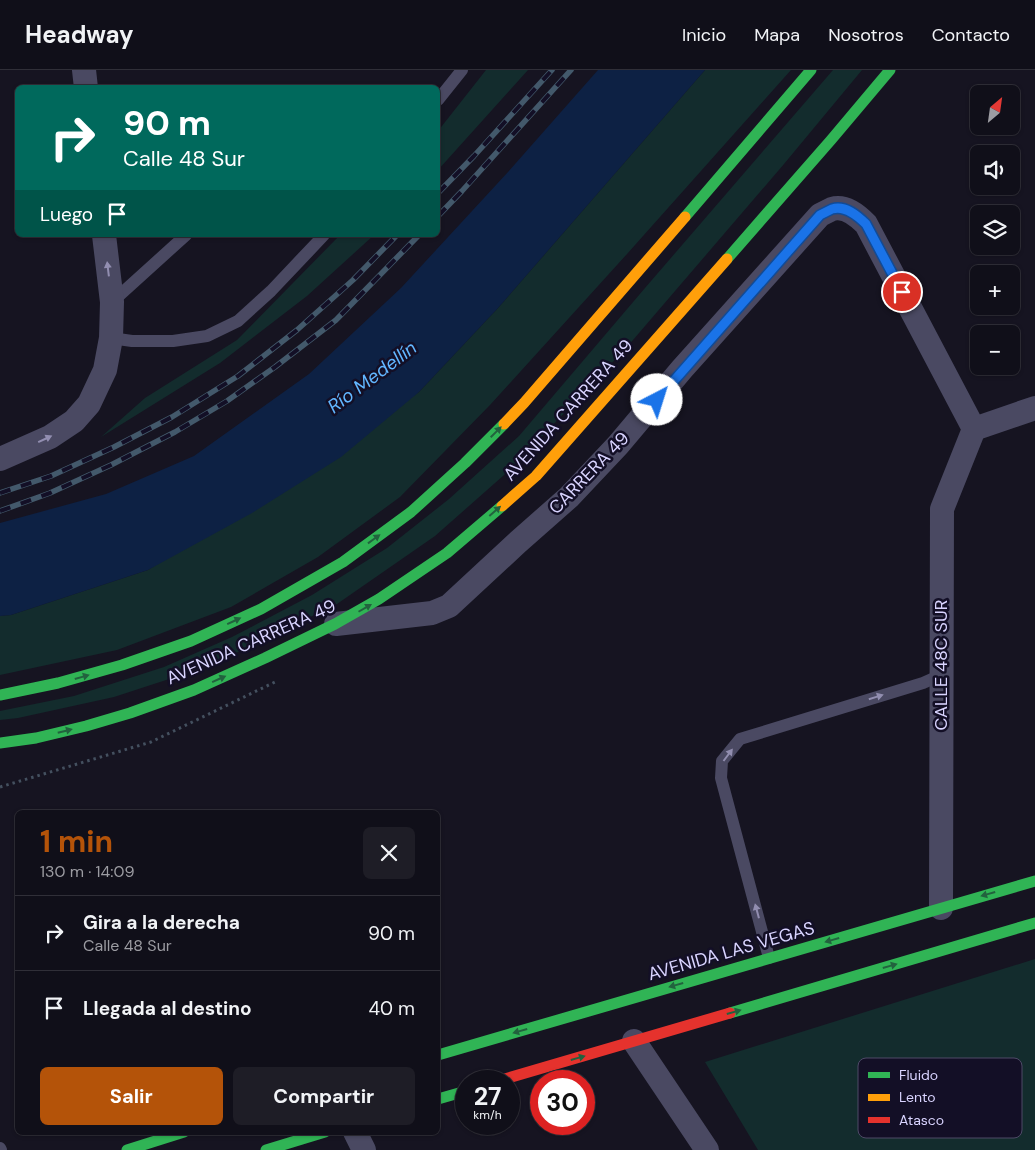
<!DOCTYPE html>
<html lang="es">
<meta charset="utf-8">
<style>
body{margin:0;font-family:"DM Sans",sans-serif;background:#1e1d26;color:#f1f3f6;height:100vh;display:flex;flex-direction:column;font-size:19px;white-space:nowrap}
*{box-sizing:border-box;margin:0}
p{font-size:16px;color:#9c9ca2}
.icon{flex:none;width:28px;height:28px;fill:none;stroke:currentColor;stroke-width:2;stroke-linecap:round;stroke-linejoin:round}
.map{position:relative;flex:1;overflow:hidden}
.drawer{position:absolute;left:15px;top:740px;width:425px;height:325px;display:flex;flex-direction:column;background:#100f19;border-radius:8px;box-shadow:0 1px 4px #0004,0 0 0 1px #302f38}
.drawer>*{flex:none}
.guide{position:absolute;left:15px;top:15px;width:425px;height:152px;border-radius:8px;box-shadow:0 1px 4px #0004,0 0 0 1px #302f38;background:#00695c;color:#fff;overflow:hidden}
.needle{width:32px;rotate:29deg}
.controls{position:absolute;left:970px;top:15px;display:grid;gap:10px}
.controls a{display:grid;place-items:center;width:50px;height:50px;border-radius:8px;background:#100f19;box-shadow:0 1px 4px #0004,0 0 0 1px #302f38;font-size:25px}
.speed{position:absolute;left:455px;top:1000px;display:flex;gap:10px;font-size:25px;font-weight:700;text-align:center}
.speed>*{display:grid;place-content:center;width:65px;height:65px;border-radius:50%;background:#100f19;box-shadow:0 1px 4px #0004,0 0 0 1px #302f38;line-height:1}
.speed small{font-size:12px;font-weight:400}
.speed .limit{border:8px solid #d22;background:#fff;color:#111}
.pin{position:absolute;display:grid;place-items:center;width:42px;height:42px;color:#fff;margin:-21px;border:2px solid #fff;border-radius:50%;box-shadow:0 1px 5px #0007}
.me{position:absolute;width:55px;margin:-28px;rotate:40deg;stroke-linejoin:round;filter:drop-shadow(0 0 4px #0008)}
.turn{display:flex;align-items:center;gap:18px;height:105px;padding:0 25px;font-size:22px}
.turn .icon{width:65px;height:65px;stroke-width:2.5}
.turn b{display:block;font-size:35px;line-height:42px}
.then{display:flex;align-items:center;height:48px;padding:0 25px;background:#0003;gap:10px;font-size:19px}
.round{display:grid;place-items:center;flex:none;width:52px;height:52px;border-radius:8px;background:#1e1d26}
.summary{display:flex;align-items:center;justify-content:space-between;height:85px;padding:0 25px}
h1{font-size:30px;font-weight:700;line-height:38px;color:#b45309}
.cta{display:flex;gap:10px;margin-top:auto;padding:10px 25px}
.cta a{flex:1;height:58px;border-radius:8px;background:#b45309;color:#fff;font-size:20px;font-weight:700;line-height:58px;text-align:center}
.cta a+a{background:#1e1d26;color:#f1f3f6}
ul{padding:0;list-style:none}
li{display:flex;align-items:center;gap:15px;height:75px;padding:0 25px;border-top:1px solid #302f38}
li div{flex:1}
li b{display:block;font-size:19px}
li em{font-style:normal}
header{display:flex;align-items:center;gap:30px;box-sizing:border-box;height:70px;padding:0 25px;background:#100f19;border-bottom:1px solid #302f38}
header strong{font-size:24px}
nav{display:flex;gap:28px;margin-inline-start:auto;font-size:18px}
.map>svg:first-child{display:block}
</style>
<header>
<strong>Headway</strong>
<nav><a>Inicio</a><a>Mapa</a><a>Nosotros</a><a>Contacto</a></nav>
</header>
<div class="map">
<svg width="1035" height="1080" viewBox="0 0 1035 1080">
<rect width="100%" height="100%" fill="#161421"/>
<!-- green -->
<path fill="#132c2d" d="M486,0h42l-90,100v-39z
M705,0h86l-164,184 -137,151 -90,92 -82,60 -87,50 -114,43 -117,25v-59l11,-1 137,-45 271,-178 79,-84z
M833,0h29l-78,94 -157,183 -115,121 -77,68 -98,68 -128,62 -95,31 -96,21 -18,2v-9l74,-15 90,-29 68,-30 80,-42 75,-47 62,-49 70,-63 126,-148z
M340,165h34l-67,61 -87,67 -119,74 44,-39 92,-58z
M1035,889v191h-277l-53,-88z"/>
<!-- water -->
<path fill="#0d2144" d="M598,0h107l-207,238 -79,84 -78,65 -89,56 -104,57 -137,45 -11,1v-93l106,-29 88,-38 115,-82 92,-86 107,-116z"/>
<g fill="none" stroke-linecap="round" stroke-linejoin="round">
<!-- path -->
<path stroke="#44505f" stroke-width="3" stroke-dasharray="2.5 4" stroke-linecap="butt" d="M0,717l151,-45 124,-60"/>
<!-- lane -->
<path stroke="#4a4962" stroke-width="12" d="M438,30l24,-30
M112,232l74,-67
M111,268l21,3h41l34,-5 31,-15 33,-30 53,-56
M769,888l-48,-180 1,-17 18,-22 183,-56 18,-8
M0,1078l1,2"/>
<!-- street -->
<path stroke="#4a4962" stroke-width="24" d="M84,0l2,18
M974,359l61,-21
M0,389l50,-22 24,-16 15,-17 16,-34 6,-32 1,-36 -8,-67
M336,554l96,-11 17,-7 69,-64 51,-45 49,-52 64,-76 138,-154c4,-2 8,-4 12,-6 13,-4 25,6 34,15l108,205
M941,838l1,-399 32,-80
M634,971l73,109
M355,1062l9,18"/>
<!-- fast -->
<path stroke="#30b455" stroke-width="11" d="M685,147l126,-147
M727,189l104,-119 59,-70
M0,625l58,-12 64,-18 69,-24 70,-32 82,-47 68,-50 54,-49 39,-39
M0,673l36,-5 50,-12 44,-13 64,-23 71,-32 70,-34 44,-25 68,-46 55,-47
M730,943l305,-90
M438,985l597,-174
M438,1029l28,-8
M127,1080l57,-18
M266,1080l59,-18"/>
<!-- slow -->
<path stroke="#ff9f0a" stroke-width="11" d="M504,354l20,-21 161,-186
M502,436l34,-30 191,-217"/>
<!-- jam -->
<path stroke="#e5322d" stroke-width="11" d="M498,1011l232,-68"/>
<!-- rail casing -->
<g stroke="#43596b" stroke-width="5.5">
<path id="rail" d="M438,123l36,-37 78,-86
M438,146l24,-25 109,-121
M0,423l51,-17 63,-29 58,-30 66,-41 59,-46 56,-50 44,-45
M0,441l50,-18 61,-28 64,-33 52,-31 48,-34 61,-47 83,-85"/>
</g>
<!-- rail -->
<use href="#rail" stroke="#130f26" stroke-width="4" stroke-dasharray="11" stroke-linecap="butt"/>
</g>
<!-- one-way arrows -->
<defs><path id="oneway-solid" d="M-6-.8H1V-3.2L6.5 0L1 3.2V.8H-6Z" transform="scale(1.25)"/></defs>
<g fill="#928eb0">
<use href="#oneway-solid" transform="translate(108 199) rotate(-97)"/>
<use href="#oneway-solid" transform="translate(45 369) rotate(-25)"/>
<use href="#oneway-solid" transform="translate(876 627) rotate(-17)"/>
<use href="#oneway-solid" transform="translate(728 685) rotate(-53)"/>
<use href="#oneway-solid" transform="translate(757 841) rotate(-105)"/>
</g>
<g fill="#22623e">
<use href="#oneway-solid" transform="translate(496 362) rotate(-45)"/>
<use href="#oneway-solid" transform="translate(495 441) rotate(-41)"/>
<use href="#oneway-solid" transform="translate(374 469) rotate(-36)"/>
<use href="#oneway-solid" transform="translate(365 538) rotate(-30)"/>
<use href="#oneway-solid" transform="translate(234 551) rotate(-25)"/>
<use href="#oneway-solid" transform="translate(82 607) rotate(-16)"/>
<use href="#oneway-solid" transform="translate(219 609) rotate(-24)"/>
<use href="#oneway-solid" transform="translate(65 661) rotate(-14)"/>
<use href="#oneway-solid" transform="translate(988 824) rotate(164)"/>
<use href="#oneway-solid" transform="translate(832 870) rotate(164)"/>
<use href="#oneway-solid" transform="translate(890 896) rotate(-16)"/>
<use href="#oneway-solid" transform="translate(676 915) rotate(164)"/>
<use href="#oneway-solid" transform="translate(734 942) rotate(-16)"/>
<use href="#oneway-solid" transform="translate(520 961) rotate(164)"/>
<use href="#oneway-solid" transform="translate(578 988) rotate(-16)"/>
</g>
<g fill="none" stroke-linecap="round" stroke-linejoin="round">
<!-- route casing -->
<g stroke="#114b97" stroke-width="12">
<path id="route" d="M657,330l163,-185c4,-2 8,-4 12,-6 13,-4 25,6 34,15l36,68"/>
</g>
<!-- route -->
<use href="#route" stroke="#1a73e8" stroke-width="9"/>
</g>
<g text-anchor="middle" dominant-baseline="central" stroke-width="5" stroke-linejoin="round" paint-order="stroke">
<!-- street labels -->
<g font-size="18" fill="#d9d4ff" stroke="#130f26">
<text transform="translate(568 340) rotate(-48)">AVENIDA CARRERA 49</text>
<text transform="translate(589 403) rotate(-46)">CARRERA 49</text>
<text transform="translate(251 572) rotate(-24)">AVENIDA CARRERA 49</text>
<text transform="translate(941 595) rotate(-90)">CALLE 48C SUR</text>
<text transform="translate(731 881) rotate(-16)">AVENIDA LAS VEGAS</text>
</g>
<!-- water labels -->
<g font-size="19" font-style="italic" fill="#62b6ff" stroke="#130f26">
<text transform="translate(372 307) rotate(-37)">Río Medellín</text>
</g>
</g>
<!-- legend -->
<rect x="858" y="988" width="164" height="80" rx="8" fill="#130f26" stroke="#4e4a67" stroke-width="1"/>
<rect x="868" y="1002" width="22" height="6" fill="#30b455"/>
<rect x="868" y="1024" width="22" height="7" fill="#ff9f0a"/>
<rect x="868" y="1047" width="22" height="6" fill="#e5322d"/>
<g font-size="14" fill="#d9d4ff">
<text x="899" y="1010">Fluido</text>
<text x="899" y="1032">Lento</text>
<text x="899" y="1055">Atasco</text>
</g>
</svg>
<div class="controls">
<a><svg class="needle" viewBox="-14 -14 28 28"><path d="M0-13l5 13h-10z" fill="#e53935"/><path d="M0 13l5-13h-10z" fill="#9c9ca2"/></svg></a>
<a><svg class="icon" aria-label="sound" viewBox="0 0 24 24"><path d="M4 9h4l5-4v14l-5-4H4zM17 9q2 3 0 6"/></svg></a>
<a><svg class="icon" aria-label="layers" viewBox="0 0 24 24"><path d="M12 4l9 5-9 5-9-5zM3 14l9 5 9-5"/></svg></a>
<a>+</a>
<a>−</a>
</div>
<div class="speed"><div>27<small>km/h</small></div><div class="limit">30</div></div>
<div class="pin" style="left:902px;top:222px;background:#d93025"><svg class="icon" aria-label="arrive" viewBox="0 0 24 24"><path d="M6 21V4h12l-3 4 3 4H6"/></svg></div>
<svg class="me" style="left:657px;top:330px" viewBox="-20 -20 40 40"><circle r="19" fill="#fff"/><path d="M0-13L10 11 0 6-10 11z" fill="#1a73e8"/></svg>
<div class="guide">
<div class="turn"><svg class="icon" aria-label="right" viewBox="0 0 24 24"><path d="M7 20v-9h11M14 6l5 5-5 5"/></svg><div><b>90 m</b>Calle 48 Sur</div></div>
<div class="then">Luego<svg class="icon" aria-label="arrive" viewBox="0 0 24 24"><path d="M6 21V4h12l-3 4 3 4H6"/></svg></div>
</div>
<section class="drawer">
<div class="summary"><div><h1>1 min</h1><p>130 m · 14:09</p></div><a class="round"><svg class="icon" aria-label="close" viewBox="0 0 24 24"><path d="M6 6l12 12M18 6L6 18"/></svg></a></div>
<ul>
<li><svg class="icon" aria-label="right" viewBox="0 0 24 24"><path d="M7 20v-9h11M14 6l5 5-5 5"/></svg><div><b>Gira a la derecha</b><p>Calle 48 Sur</p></div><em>90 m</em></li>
<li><svg class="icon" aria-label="arrive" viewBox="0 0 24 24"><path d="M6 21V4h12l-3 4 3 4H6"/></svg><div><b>Llegada al destino</b></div><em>40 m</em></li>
</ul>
<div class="cta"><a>Salir</a><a>Compartir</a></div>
</section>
</div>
